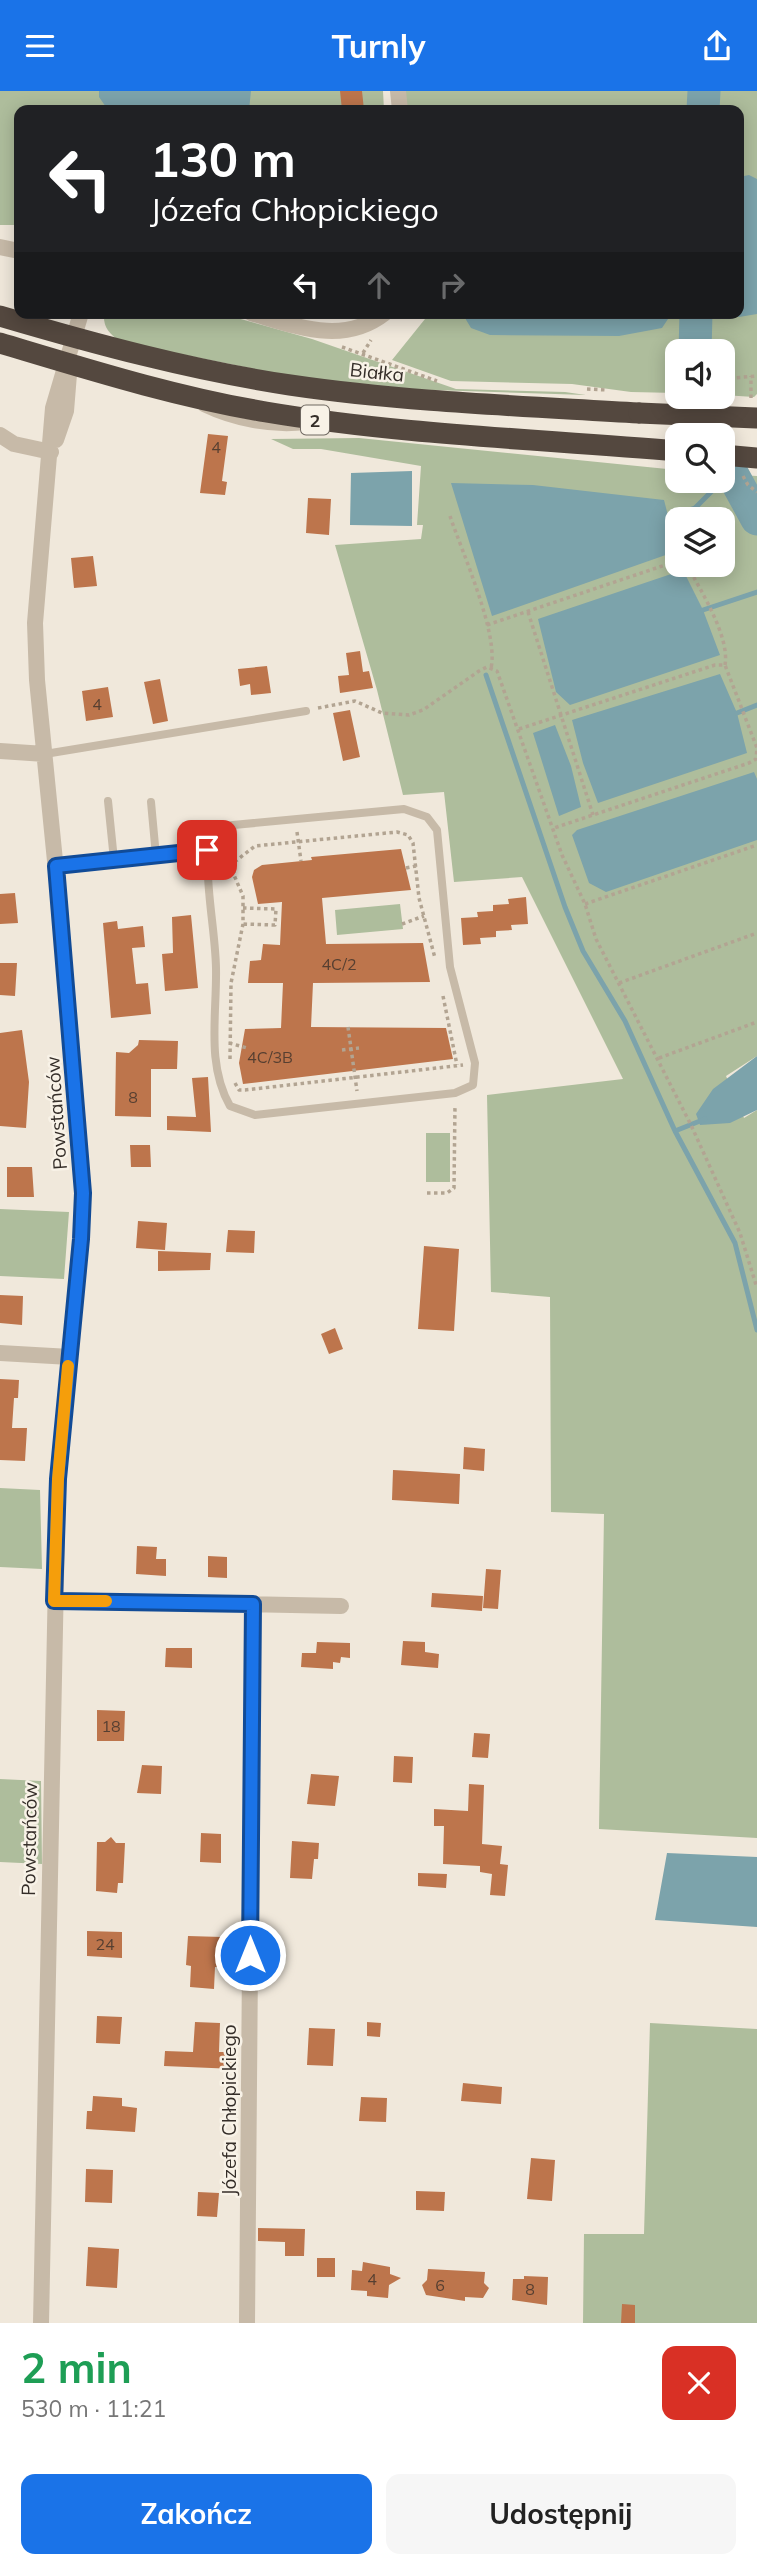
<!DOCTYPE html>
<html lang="pl">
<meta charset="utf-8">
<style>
body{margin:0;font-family:Mulish,sans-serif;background:#f6f6f6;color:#222;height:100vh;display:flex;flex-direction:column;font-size:26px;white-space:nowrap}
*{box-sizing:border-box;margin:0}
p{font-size:23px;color:#767676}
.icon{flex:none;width:38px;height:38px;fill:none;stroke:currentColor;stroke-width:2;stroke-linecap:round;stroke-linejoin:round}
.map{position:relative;height:2232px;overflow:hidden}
.panel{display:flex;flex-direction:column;background:#fff;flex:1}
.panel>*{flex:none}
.hud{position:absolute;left:14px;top:14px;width:730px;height:214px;border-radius:14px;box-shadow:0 4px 18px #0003;background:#202124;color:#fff;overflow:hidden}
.fabs{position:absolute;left:665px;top:248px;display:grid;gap:14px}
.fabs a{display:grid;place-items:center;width:70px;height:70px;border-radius:14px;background:#fff;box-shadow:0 4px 18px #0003;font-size:35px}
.pin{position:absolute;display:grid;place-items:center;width:60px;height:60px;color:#fff;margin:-30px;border-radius:14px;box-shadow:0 4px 10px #0006}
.me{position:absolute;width:77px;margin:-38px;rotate:0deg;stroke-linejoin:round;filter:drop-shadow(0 0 5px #0008)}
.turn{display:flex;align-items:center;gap:24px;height:147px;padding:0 21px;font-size:32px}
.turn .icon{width:91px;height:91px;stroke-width:2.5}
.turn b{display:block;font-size:49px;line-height:60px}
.lanes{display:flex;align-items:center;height:66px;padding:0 21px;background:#0003;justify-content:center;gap:35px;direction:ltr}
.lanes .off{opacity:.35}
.round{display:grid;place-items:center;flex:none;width:74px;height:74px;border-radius:14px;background:#f6f6f6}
.overview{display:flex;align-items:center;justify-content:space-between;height:119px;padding:0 21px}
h1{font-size:42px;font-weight:700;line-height:52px;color:#1e9e55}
.button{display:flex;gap:14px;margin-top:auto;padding:14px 21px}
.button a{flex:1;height:80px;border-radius:14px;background:#1a73e8;color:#fff;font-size:28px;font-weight:700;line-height:80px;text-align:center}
.button a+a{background:#f6f6f6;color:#222}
header{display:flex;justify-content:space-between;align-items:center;height:91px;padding:0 21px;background:#1a73e8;color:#fff;font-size:32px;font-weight:700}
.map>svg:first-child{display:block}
</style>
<header><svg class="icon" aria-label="menu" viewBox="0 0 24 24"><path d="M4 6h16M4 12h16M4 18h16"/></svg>Turnly<svg class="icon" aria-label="share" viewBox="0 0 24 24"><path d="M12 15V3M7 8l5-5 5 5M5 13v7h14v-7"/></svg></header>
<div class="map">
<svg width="757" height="2232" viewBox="0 0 757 2232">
<rect width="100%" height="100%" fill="#f0e8db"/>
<!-- green -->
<path fill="#aebd9c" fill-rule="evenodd" d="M0,0h383l1,19h-365v115h-19z
M405,0h352v303l-3,3 -31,-2v-43h-46v41l-46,-1 -59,-8 -121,-3 -59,-21 33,-41 -1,-6h314v-203h-332z
M104,222h115l93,26 144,50 109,3 21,3 -184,-6 -113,-13 -169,-34c-11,-9 -17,-14 -16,-29z
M359,347l318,32v11h46v-7l34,2v580l-31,20 18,42 13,-8v728l-158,-9 5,-315 -53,-2 -1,-215 -59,-5 -4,-197 136,-16 -101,-202 -68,5 -10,-90 -41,3 -26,-105 -42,-145 86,-6 2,-14h-6l4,-59 -100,-17h-28l-22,-10zM677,429h46v45h-46z
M400,813l3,25 -66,6 -2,-25z
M426,1042h24v49h-24z
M0,1118l69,3 -5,67 -64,-3z
M0,1397l40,2 2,79 -42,-2z
M0,1688l41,2 1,83 -42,-2z
M650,1932l107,6v294h-174l1,-89h60z"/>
<!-- water -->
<path fill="#7ca3ab" d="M99,0h152l-2,19h-141l-9,-13z
M749,84l8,4v135l-18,3 -9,-4h8l1,-136z
M462,222h210l-10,15 -43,8 -129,-1 -19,-7z
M412,380v55l-62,-1 1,-52z
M451,392l82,2 131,15 13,51 -185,65z
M683,479l20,40 17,45 -150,50 -14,-13 -18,-73z
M720,583l17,39 10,40 -149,50 -15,-40 -11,-43z
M555,634l16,41 10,41 -22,9 -26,-83z
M754,681l3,7v61l-151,52 -17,-9 -17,-48 5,-5z
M757,965v54l-27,13 -30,2 -4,-11 17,-25z
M667,1762l90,4v70l-102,-7z"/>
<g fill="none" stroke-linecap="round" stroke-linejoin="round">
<!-- stream -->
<path stroke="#7ca3ab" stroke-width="5" d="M723,390l9,-9
M668,426l27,-9 27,-27
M703,519l54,-18
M486,584l79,232 18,44 42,70 50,110 60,112 22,87
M737,622l20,-8
M675,1040l30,-12"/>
<!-- river -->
<path stroke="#7ca3ab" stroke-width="33" d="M703,19l1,-19
M695,261l1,-39
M700,306l11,39
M723,366l34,62"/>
</g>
<!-- building -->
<path fill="#bd754c" d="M340,0h22l2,19h-22z
M208,343l20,2 -6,45 5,1 -2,13 -25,-2z
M308,407l23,1 -2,36 -23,-2z
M93,465l4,30 -23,2 -3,-30z
M360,560l3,21 6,-1 4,17 -33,5 -2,-17 11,-1 -3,-22z
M267,575l4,27 -20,2 -1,-11 -10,2 -2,-17z
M160,588l8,42 -15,3 -9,-42z
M108,596l5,30 -27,4 -4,-30z
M350,619l10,47 -17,4 -10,-48z
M401,758l10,41 -89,8 4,46 97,-1 7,39 -117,1 -2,44 135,1 7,31 -210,25 -4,-21 6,-34 36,-1 2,-45h-35l2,-22 11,-1 2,-16 17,1 2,-43 -24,2 -6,-27 2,-7 8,-5 50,-5 -1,-3z
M15,802l3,30 -18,1v-30z
M526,806l2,27 -17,1 1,5 -16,1v6l-16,1 1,6 -18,1 -2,-27 17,-1 -1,-5 16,-1v-6l16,-1 -1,-5z
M191,824l7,73 -33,3 -3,-37 11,-1 -1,-36z
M117,830l1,8 25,-3 2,21 -13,1 4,36 12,-1 3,31 -40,4 -8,-95z
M0,872h17l-2,33 -15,-1z
M22,939l7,52 -3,46 -26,-2v-93z
M139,949l39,1 -1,28h-26v48l-36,-1 1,-64 13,1 9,-8z
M208,986l3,55 -44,-2v-14l29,1 -4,-39z
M130,1054h20l1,22h-20z
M7,1076h25l2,30h-27z
M138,1130l29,2 -2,27 -29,-2z
M228,1139l27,1 -1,22 -28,-1z
M424,1155l35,3 -5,82 -36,-2z
M158,1160l53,2 -1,17 -52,1z
M0,1204l23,1 -1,29 -22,-2z
M335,1237l8,21 -14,5 -8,-20z
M0,1288l19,1 -1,18h-4l-2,30h15l-2,33 -25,-1z
M464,1356l21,2 -1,22 -21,-2z
M393,1379l67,4 -1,30 -67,-4z
M137,1455l20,1 -1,12h10v17l-30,-2z
M208,1465l19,1v21l-19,-1z
M486,1478l15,1 -3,39 -15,-1z
M432,1502l51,3 -1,15 -51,-4z
M403,1550l22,1v10l14,2 -1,14 -37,-3z
M317,1551l33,1v15l-9,-1 -1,6 -7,-1v7l-32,-2 1,-14h14z
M166,1557h26v20l-27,-1z
M97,1619l28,1 -1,30h-27z
M474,1642l16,1 -2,24 -16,-1z
M394,1665l19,1 -1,26 -19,-1z
M142,1674l20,1 -1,28 -24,-1z
M311,1683l28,2 -4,30 -28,-2z
M469,1693l15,1 -2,59 20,2 -2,18 8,1 -3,31 -15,-1 2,-21 -12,-2v-6l-37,-2 1,-38h-10v-17l34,2z
M201,1742l20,1v29l-21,-1z
M111,1746l5,6h9l-2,40h-5l-1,10 -21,-2 1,-49h8z
M292,1750l27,2 -1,16h-4l-2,20 -22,-1z
M418,1782l29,1 -1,14 -28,-2z
M87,1840l35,1v26l-35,-2z
M188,1845l34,1 -2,30h-5l-1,22 -24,-2 1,-21 -5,-1z
M97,1925l25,1 -2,27 -24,-1z
M195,1931l25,1 -1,29h17l-1,17 -71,-3 1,-15 28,1z
M367,1931l14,1 -1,14 -13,-1z
M309,1937l26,1 -2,37 -26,-1z
M463,1992l39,4 -1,17 -40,-3z
M93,2005l29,2v8l15,2 -2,24 -49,-3 1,-18h5z
M361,2006l26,1 -1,24 -27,-1z
M531,2067l24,2 -3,41 -25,-2z
M86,2078l27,1 -1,33 -27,-1z
M416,2100l29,1 -1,19 -28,-1z
M198,2101l21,1 -2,24 -20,-1z
M258,2137l47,1 -1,27h-19v-14l-27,-1z
M88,2156l31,2 -2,39 -31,-2z
M317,2167h18v19h-18z
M363,2171l27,5v7l11,4 -12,7 -1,13 -21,-2v-5l-16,-1 1,-20 10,1z
M428,2178l57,3 -1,11 5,5 -6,10 -18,-1v4l-39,-6 -4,-10 5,-5z
M524,2185l24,1 -1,28 -35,-5 1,-21h11z
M622,2213l13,1v18h-14z"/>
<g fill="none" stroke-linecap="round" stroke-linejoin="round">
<!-- path -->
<path stroke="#b2a492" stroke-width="3.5" stroke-dasharray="3.5 3.5" stroke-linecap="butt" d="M342,256l95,34
M363,262l8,-13
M587,298l20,1
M723,301l10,-14 24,-2
M751,307v-22
M743,385l5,9 9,7
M450,425c12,36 49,118 41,152
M687,474c14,26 43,72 38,100
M528,521l65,203
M487,534l190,-64
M318,617l37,-7 27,12 27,2 14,-5 56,-39 8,-4 10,4 65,184 23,49 11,35 95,186 49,108 17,55
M519,638l196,-64h10l32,83 -1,11 -7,4 -195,65
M297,741l4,29
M220,771l17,-2 18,-14 142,-14 11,3 5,8 6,55 16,60
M406,777l10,-2
M585,813l172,-59
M243,817l33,1 -1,16 -32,-1
M402,833l22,-8
M619,892l138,-50
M443,905l14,69
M348,936l9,64
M229,952l18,5
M342,959l17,-2
M659,967l98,-36
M230,968l1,-76 12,-59v-28l-9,-21 -1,-14
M235,992l4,7h6l218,-25
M427,1102h20l7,-5 1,-83"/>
<!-- lane -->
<path stroke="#c7baa8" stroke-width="8" d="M203,317c31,15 69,22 103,18
M45,663l261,-43
M108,710l6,59
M151,711l5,54
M404,718l23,8 10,13 13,137 25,96 -2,22 -18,8 -200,22 -25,-9c-24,-42 -13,-92 -14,-138 -1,-47 -15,-95 -4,-141z"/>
<!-- street -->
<path stroke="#c7baa8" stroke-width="16" d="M398,0l2,19
M0,156l19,4
M251,222c45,13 92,33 134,0
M0,344l14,9 37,8
M56,349l10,-29 3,-37
M0,660l45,3
M56,775l151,-16
M0,1262l70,4
M54,1509l287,6
M41,2232l17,-844 23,-240 2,-46 -25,-302 -21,-211 -2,-57 18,-215 28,-95
M247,2232l6,-719"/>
<!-- highway -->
<path stroke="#54483f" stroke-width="21" d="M0,225c95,28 191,54 290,69 115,17 233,21 349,28
M0,252c87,26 176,54 266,69 136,23 274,27 411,39"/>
<!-- highway-bridge -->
<path stroke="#54483f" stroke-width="21" d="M639,322l117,5
M723,364l34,3"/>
</g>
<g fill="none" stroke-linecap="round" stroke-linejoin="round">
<!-- route casing -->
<g stroke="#114b97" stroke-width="18">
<path id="route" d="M207,759l-151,16 27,327 -2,46 -23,240 -4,122 199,3 -3,351"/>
</g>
<!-- route -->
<use href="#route" stroke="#1a73e8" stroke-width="12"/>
<!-- slow -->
<path stroke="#f59e0b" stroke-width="12" d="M68,1275l-10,113 -4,122h52"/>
</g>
<g text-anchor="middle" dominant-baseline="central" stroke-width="5" stroke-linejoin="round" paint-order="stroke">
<!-- number labels -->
<g font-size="16" fill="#563f31">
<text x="216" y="356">4</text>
<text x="97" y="613">4</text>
<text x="339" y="873">4C/2</text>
<text x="270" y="966">4C/3B</text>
<text x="133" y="1006">8</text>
<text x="111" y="1635">18</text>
<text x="105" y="1853">24</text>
<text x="372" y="2188">4</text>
<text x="440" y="2194">6</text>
<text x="530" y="2198">8</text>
</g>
<!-- shield labels -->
<rect fill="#f8f2e7" stroke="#6f6861" stroke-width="2" x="301" y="314.5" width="28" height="29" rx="5"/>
<g font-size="18" font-weight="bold" fill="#342d28">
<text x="315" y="329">2</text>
</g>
<!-- street labels -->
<g font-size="19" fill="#342d28" stroke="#f8f2e7">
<text transform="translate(377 281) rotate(6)">Białka</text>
<text transform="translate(56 1022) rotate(-94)">Powstańców</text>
<text transform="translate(29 1748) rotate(-89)">Powstańców</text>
<text transform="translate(229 2019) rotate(-90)">Józefa Chłopickiego</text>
</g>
</g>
</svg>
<div class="fabs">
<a><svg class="icon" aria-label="sound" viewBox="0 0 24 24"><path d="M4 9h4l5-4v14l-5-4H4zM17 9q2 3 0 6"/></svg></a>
<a><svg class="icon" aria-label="search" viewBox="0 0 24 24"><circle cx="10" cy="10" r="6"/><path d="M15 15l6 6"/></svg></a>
<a><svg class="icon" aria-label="layers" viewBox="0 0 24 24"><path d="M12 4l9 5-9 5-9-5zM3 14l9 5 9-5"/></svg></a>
</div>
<div class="pin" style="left:207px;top:759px;background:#d93025"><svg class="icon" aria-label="arrive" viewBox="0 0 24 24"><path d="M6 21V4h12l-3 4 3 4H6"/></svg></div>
<svg class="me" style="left:250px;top:1864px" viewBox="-20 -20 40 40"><circle r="17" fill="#1a73e8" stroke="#fff" stroke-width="3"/><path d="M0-11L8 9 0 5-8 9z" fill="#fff"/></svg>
<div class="hud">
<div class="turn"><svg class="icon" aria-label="left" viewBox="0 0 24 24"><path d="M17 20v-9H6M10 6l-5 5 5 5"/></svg><div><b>130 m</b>Józefa Chłopickiego</div></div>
<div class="lanes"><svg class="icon" aria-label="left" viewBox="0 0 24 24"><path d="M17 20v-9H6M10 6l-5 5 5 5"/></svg><svg class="icon off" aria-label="ahead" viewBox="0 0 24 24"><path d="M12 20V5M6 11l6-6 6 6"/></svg><svg class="icon off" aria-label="right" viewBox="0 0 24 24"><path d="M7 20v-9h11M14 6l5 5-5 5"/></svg></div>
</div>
</div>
<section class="panel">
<div class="overview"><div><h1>2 min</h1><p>530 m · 11:21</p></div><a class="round" style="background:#d93025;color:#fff"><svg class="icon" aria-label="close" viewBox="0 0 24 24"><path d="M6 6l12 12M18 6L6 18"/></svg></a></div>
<div class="button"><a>Zakończ</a><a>Udostępnij</a></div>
</section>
